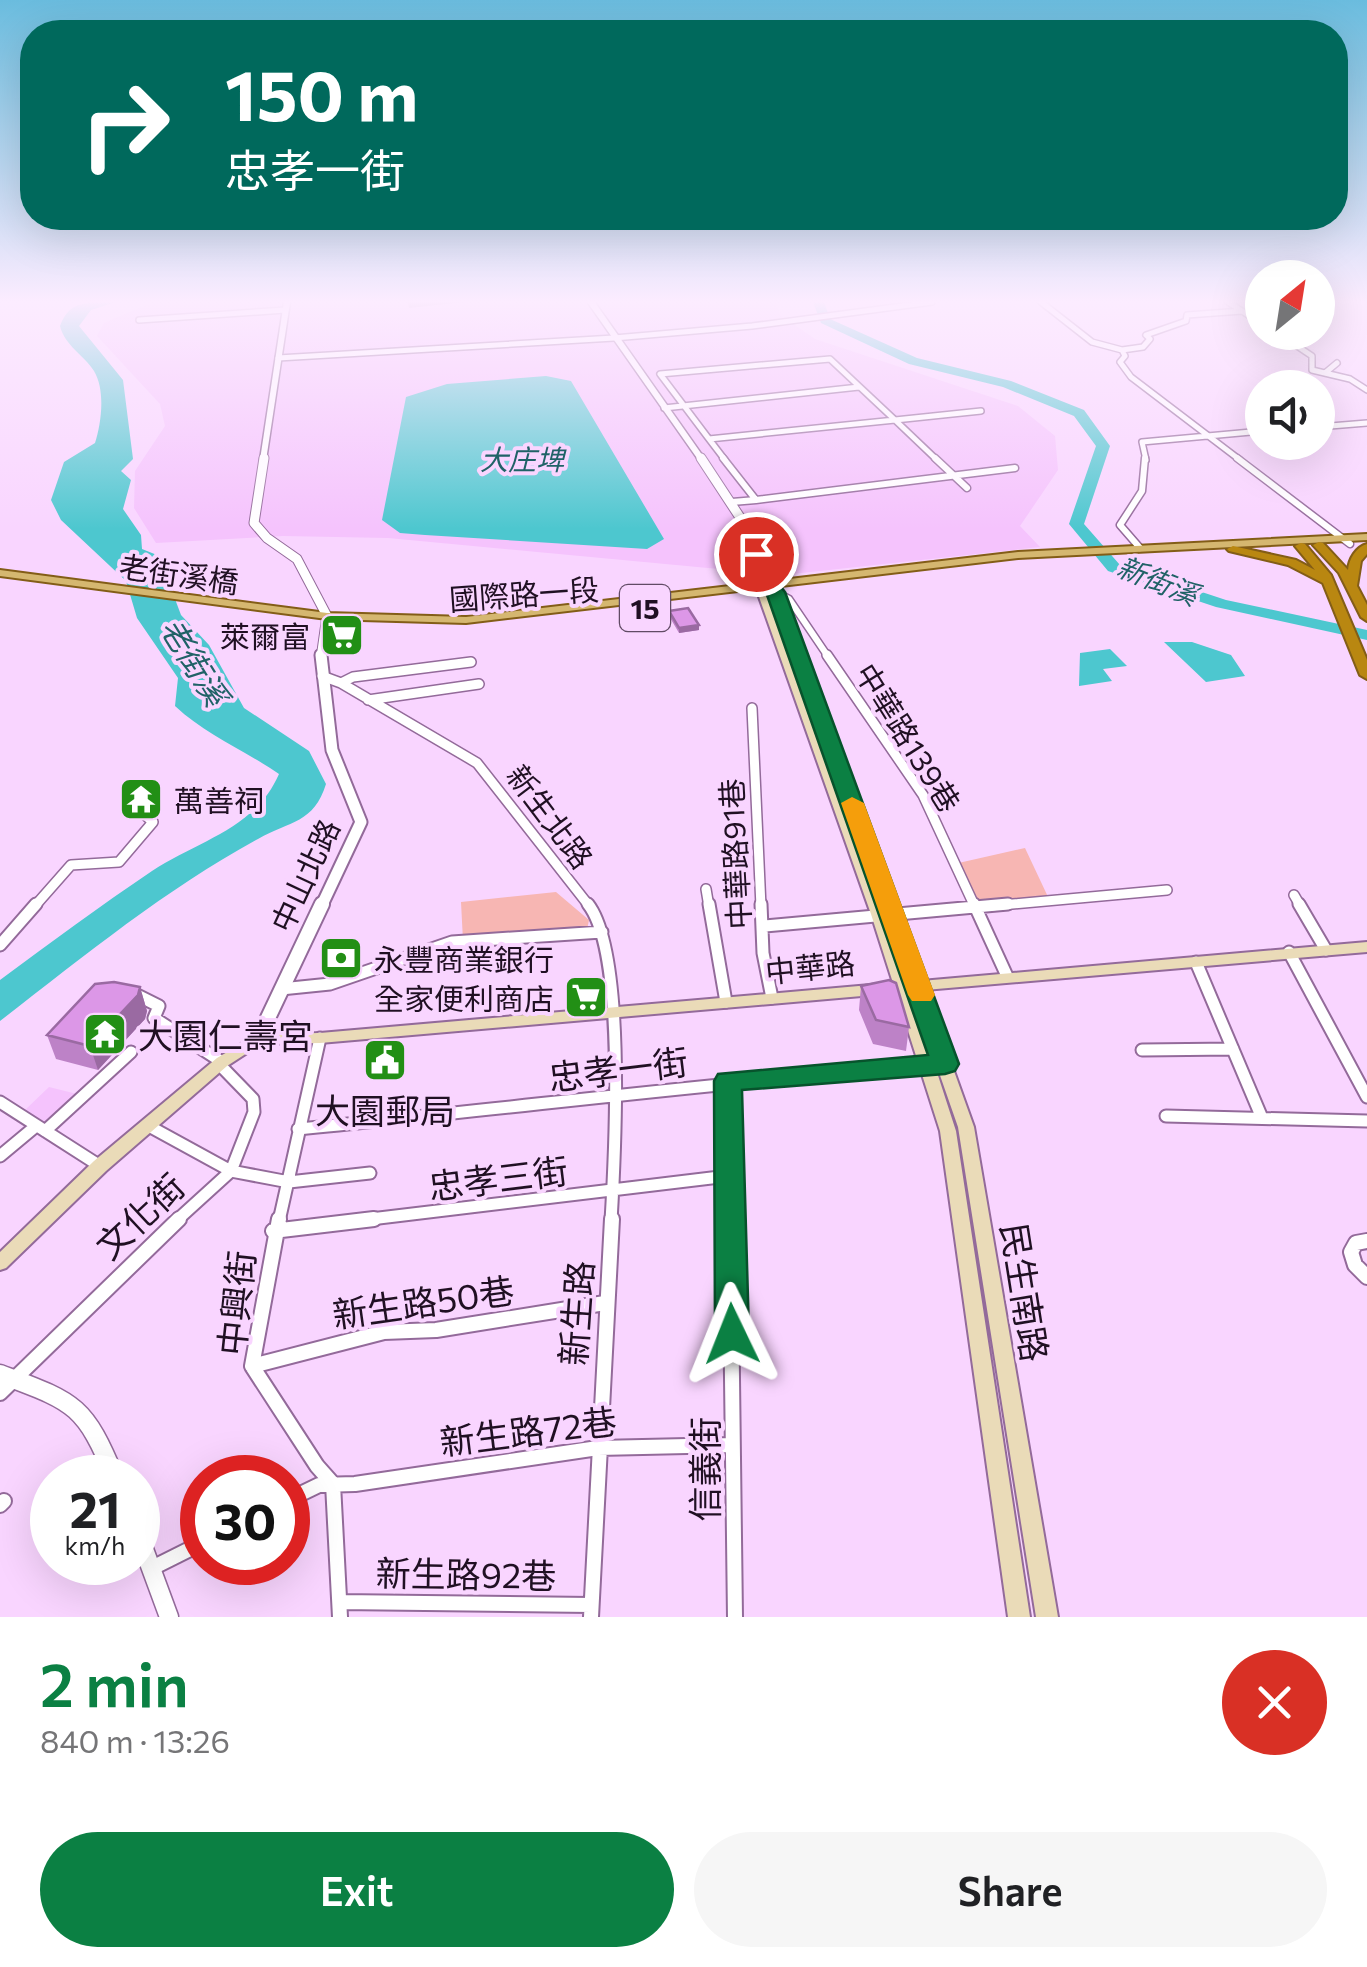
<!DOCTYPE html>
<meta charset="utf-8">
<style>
body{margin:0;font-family:Commissioner,"Noto Sans TC",sans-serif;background:#f6f6f6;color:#202124;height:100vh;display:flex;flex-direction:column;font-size:38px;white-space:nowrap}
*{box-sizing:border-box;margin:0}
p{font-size:32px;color:#757577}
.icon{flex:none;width:55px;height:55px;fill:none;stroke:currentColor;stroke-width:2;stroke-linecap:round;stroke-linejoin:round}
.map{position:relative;height:1617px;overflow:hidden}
.panel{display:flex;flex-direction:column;background:#fff;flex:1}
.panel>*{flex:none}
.banner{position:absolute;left:20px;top:20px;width:1328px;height:210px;border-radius:40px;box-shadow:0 10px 40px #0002;background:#00695c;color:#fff;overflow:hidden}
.needle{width:65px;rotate:30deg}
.tools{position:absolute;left:1245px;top:260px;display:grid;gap:20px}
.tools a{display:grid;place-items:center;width:90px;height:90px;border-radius:50%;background:#fff;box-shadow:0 10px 40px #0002;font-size:50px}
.speed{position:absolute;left:30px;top:1455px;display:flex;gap:20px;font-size:50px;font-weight:700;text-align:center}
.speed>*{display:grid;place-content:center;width:130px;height:130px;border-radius:50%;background:#fff;box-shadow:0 10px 40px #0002;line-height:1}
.speed small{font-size:25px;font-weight:400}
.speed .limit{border:15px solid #d22;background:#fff;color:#111}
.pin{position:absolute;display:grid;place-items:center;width:85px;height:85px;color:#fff;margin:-42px;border:5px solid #fff;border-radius:50%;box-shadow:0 2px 10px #0007}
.me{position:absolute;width:110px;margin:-55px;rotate:358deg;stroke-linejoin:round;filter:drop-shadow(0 0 8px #0008)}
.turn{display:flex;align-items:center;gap:35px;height:210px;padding:0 40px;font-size:45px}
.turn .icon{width:130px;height:130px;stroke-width:2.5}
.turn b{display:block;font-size:70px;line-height:85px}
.round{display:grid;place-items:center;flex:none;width:105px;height:105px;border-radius:52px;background:#f6f6f6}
.overview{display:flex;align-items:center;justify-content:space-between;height:170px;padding:0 40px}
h1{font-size:60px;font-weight:600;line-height:75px;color:#0b8043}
.cta{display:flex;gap:20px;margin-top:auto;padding:20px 40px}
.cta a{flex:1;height:115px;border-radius:60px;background:#0b8043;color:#fff;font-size:40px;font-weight:600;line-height:115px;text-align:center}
.cta a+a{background:#f6f6f6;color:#202124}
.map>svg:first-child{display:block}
</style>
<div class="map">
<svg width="1367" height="1617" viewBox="0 0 1367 1617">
<rect width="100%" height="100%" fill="#f9d5ff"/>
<!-- built -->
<path fill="#f5c3fd" d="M153,302h624l3,13 35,24 203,67 37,30 3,34 -38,56 20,21 -257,28 -395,-37 -105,-2 -127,7 -22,-35 1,-37 30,-45 -5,-22 -63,-68 7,-13z
M49,1087l28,7 -31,31 -21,-15z"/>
<!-- green -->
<path fill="#f7b6b3" d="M1025,848l24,51 -77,7 -18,-42z
M556,892l33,28 -2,10 -124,11 -2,-39z"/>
<!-- water -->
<path fill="#4dc7cf" d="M116,302l-25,8 -12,16 44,54 10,79 -12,12 10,9 -8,29 18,26 1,14 20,8 -6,15 13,11 12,32 28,30 35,63 65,43 17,33c-12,39 -36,37 -68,55 -92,50 -175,118 -258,182v-41c50,-37 100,-74 152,-109 47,-31 103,-42 127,-97 -35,-24 -73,-39 -104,-68l3,-28 -41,-60 -11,-37 -65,-61 -10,-20 13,-38 31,-19c6,-19 11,-52 -1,-72 -10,-16 -29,-25 -34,-45 10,-28 31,-23 56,-24z
M546,376l25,5 93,158 -17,10 -222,-14 -25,-2 -18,-13 24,-123 41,-13z
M1164,642h28l39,13 14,21 -39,6z
M1110,649l17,17 -24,3 9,12 -33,5 1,-33z"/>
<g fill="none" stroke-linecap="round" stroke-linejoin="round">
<!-- river -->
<path fill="#4dc7cf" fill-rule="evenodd" d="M813,302h11l6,17 87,39 94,23 73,29 26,36 -26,78 36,41 106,35 141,30v10l-151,-33 -108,-36 -39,-47 27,-78 -22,-30 -71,-29 -94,-23 -88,-41z"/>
<!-- minor-far4 casing -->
<g stroke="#936a9a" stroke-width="8">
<path id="minor-far4" d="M1041,302l51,40 30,8 3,6 -5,6 11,15 109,83
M1228,302l34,22
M139,320l146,-10
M1276,332l36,24v14l38,9 17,11
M1122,350l21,-3 7,-8 -4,-4 40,-14 1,-6 55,-4
M278,358l336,-20 138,-12 180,-24
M830,359l65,61 -186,19 -49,-65z
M1325,373l12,-10
M664,408l195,-21
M1318,427l49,-4
M709,439l16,21
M937,460l-42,-40 86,-9
M1146,460l-4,-18 120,-11"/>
</g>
<!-- minor-far3 casing -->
<g stroke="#936a9a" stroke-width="9">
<path id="minor-far3" d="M723,458l33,42 259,-32
M935,458l32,30
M1237,458l113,86
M732,502l24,-2
M1140,548l-20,-23 22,-34 3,-33
M776,592l13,7 40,59"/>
</g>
<!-- minor-far2 casing -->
<g stroke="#936a9a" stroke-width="12">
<path id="minor-far2" d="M827,655l96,140 52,112
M322,676l19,7 136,80 113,144
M341,683l12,-6 118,-15
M368,700l111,-16
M752,708l9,199
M706,889l3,18
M1294,895l7,12
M34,907l37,-42 48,-3 34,-40 -16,-14
M980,907l187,-17"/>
</g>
<!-- minor-far1 casing -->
<g stroke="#936a9a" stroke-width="15">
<path id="minor-far1" d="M588,904c38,49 27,250 23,317
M709,904l17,98
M761,904l2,49 9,45
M974,904l33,72
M1299,904l27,46
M765,926l243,-22
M0,945l36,-41
M1289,952l78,145
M1196,962l66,156
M281,989l49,-5 122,-42 150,-10
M135,994l24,12 -5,12 68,44
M1142,1050l91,-1
M728,1081l2,140
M0,1102l100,64
M1166,1116l201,5
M147,1125l84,46 58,11 81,-9
M298,1129c216,-21 431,-48 647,-65
M45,1131l86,-79
M0,1156l36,-30
M176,1221l55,-50 23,-59 -1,-13 -34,-35
M279,1221l41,-183
M354,1221l374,-45"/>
</g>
<!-- minor casing -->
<g stroke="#936a9a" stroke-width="18">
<path id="minor" d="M279,1219l-27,147 65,100 16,18 7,133
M730,1219l5,398
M273,1231l101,-12
M1367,1241l-11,2 -5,9 4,13 12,12
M252,1366l132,-34 52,-2 169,-27
M0,1393l179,-174
M288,1500l31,-15 36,-1 243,-36 134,-3
M0,1505l4,-4
M152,1568l50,-25
M340,1602l251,3
M591,1617l21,-398"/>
</g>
<!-- tertiary-far4 casing -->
<g stroke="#936a9a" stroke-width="9">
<path id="tertiary-far4" d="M591,302l111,158
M263,460l24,-158"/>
</g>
<!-- tertiary-far3 casing -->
<g stroke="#936a9a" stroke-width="11">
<path id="tertiary-far3" d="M264,458l-10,65 13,15 30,21 30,57 -6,42
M701,458l46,70 20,58"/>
</g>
<!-- tertiary-far2 casing -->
<g stroke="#936a9a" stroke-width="15">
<path id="tertiary-far2" d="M321,655l11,95 29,72 -40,85"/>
</g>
<!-- tertiary-far1 casing -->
<g stroke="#936a9a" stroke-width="18">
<path id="tertiary-far1" d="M258,1039l64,-135"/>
</g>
<!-- tertiary casing -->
<g stroke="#936a9a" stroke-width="21">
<path id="tertiary" d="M0,1374c74,28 84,29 115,104
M138,1533l31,84"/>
</g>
<!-- secondary casing -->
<g stroke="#936a9a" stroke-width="4">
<path id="secondary" d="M767,583l14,9 140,389 446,-39v10l-442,38 49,137 84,490h-22l-78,-490 -47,-135 45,139 74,486h-22l-68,-486 -44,-138 -576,50 -59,1 -34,22 -121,105 -100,97 -6,2v-18l94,-91 123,-103 41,-24 62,-1 573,-50 -22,-69 -113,-320 5,-10zM769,592l2,1 82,235 -85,-234z"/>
</g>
<!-- primary casing -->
<g stroke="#835d17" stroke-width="4">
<path id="primary" d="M1367,534v6l-349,18 -552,65 -139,-4 -327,-43v-6l327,43 139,4 552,-65z"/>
</g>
<!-- motorway casing -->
<g stroke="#835d17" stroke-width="4">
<path id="motorway" d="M1319,542l4,1 25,27c1,-11 8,-23 19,-26v10l-6,7 -4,25 10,19v16l-6,-4 -22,-44 -26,-28z
M1301,543l4,1 26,31 36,85v19l-7,-4 -37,-92 -35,-18 -59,-14 -2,-2 6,-3 63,14 19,10 -20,-24z"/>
</g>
<!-- minor-far4 -->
<use href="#minor-far4" stroke="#fff" stroke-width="5"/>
<!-- minor-far3 -->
<use href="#minor-far3" stroke="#fff" stroke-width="6"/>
<!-- minor-far2 -->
<use href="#minor-far2" stroke="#fff" stroke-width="9"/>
<!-- minor-far1 -->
<use href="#minor-far1" stroke="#fff" stroke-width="11"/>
<!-- minor -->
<use href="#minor" stroke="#fff" stroke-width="14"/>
<!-- tertiary-far4 -->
<use href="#tertiary-far4" stroke="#fff" stroke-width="6"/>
<!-- tertiary-far3 -->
<use href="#tertiary-far3" stroke="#fff" stroke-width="9"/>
<!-- tertiary-far2 -->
<use href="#tertiary-far2" stroke="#fff" stroke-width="11"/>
<!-- tertiary-far1 -->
<use href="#tertiary-far1" stroke="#fff" stroke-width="14"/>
<!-- tertiary -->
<use href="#tertiary" stroke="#fff" stroke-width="18"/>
<!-- secondary -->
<use href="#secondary" fill="#eadbb8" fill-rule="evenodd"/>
<!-- primary -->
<use href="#primary" fill="#d5b770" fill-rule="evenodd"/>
<!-- motorway -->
<use href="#motorway" fill="#b98711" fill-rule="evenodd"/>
</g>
<!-- wall -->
<path fill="#bd82c7" d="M669,611l30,19 -20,3 -10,-17z
M861,986l48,41 -3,24 -33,-7 -14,-34z
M140,987l7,24 -2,8 -47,51 -42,-11 -9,-24z"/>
<!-- shaded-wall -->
<path fill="#9a6aa2" d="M408,302h57l-56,6z
M699,625v5l-20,3v-5z
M140,987l7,24 -2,8 -47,51 -8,-24z"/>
<!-- building -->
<path fill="#dc97e7" stroke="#9a6aa2" stroke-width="2.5" d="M688,608l11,17 -20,3 -10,-17z
M889,980l7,3 13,44 -33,-7 -15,-34z
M114,982l26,5 -2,8 -48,51 -43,-11 48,-51z"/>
<!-- sky -->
<linearGradient id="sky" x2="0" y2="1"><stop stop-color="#6abcde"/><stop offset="0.57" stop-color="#fcecff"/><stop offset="1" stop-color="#fcecff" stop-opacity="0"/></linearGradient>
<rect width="1367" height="529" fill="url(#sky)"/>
<!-- route -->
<path fill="#0b8043" stroke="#07532c" stroke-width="2.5" d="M756,549c14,5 18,31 29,43l174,472 -4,7 -10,3 -203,16 7,244 -5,10 -12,5 -12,-5 -5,-10 -1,-253 4,-7 210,-19 -161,-460 -9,-9 -11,-32z"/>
<!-- slow -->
<path fill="#f59e0b" d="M852,797l12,6 71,192 -4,6h-19l-4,-6 -67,-192z"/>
<!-- icons -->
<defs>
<g id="supermarket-square" transform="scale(2.25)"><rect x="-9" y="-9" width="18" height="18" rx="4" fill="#228f15" stroke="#f9d5ff"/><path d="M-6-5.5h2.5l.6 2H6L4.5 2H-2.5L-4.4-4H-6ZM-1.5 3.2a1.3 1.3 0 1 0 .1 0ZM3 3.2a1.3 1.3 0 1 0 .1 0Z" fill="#fff"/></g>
<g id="temple-square" transform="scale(2.25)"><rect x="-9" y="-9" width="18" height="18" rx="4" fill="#228f15" stroke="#f9d5ff"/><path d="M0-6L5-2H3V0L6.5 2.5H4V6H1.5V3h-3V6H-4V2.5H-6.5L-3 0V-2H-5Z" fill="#fff"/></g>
<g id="bank-square" transform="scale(2.25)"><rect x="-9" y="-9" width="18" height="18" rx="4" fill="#228f15" stroke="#f9d5ff"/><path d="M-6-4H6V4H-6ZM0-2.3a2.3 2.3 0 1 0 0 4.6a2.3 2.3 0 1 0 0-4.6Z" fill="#fff"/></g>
<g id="civic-square" transform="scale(2.25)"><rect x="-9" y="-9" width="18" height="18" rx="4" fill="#228f15" stroke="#f9d5ff"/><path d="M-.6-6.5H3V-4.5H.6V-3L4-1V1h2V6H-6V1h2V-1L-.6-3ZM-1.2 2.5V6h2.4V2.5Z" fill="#fff"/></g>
</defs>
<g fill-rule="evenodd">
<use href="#supermarket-square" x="342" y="635"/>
<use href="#temple-square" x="141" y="799"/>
<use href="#bank-square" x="341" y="958"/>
<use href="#supermarket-square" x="586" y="997"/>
<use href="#temple-square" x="105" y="1034"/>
<use href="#civic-square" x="385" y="1060"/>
</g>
<g text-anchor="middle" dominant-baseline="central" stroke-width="8" stroke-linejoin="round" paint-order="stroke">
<!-- far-water labels -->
<g font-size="28" font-style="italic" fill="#206267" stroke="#f9d5ff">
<text x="522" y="459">大庄埤</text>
<text transform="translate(1158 580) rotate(22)">新街溪</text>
</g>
<!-- shield labels -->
<rect fill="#f9d5ff" stroke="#614b65" stroke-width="2.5" x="620" y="585" width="50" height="46" rx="8"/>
<g font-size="28" font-weight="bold" fill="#201023">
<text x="645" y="608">15</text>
</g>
<!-- street labels -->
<g font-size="30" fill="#201023" stroke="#f9d5ff">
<text transform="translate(179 573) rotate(8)">老街溪橋</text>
<text transform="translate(524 593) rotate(-4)">國際路一段</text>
<text transform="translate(909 737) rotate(58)">中華路139巷</text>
<text transform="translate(551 816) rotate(53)">新生北路</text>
<text transform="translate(734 854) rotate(-93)">中華路91巷</text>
<text transform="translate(304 875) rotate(-65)">中山北路</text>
<text transform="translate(810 966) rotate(-6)">中華路</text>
</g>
<!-- poi labels -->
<g font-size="30" fill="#201023" stroke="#f9d5ff" text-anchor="end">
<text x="310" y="635">萊爾富</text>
<text x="174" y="799" text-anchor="start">萬善祠</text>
<text x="374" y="958" text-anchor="start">永豐商業銀行</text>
<text x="554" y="997">全家便利商店</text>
</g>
<!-- water labels -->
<g font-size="32" font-style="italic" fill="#206267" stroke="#f9d5ff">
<text transform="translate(195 661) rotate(58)">老街溪</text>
</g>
<!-- near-poi labels -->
<g font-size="35" fill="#201023" stroke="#f9d5ff" text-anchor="start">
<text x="138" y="1034">大園仁壽宮</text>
<text x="385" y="1109" text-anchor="middle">大園郵局</text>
</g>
<!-- near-street labels -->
<g font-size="35" fill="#201023" stroke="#f9d5ff">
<text transform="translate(618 1068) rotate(-7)">忠孝一街</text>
<text transform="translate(498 1177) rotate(-7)">忠孝三街</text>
<text transform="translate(139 1215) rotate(-43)">文化街</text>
<text transform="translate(1026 1292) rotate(81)">民生南路</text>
<text transform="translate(423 1301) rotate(-8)">新生路50巷</text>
<text transform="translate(235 1303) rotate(-84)">中興街</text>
<text transform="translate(575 1313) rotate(-86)">新生路</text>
<text transform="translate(528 1430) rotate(-7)">新生路72巷</text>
<text transform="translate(703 1469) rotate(-90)">信義街</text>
<text transform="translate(466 1573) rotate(1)">新生路92巷</text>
</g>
</g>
</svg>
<div class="tools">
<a><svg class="needle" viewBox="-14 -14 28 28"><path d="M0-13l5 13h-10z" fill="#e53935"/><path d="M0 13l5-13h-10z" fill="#757577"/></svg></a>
<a><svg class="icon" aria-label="sound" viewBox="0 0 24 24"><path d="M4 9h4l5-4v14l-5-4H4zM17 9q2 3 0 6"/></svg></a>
</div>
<div class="speed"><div>21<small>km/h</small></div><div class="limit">30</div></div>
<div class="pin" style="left:756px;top:554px;background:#d93025"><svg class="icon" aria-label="arrive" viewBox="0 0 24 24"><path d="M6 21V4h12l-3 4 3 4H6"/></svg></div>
<svg class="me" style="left:732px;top:1334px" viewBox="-20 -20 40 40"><path d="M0-17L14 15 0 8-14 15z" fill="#0b8043" stroke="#fff" stroke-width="4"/></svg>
<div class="banner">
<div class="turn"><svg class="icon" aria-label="right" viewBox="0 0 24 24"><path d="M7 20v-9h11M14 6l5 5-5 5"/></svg><div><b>150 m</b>忠孝一街</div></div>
</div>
</div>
<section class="panel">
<div class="overview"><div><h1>2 min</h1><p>840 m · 13:26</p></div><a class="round" style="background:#d93025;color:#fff"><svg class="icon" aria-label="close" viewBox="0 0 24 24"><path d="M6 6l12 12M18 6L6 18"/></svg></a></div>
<div class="cta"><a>Exit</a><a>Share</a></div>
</section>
